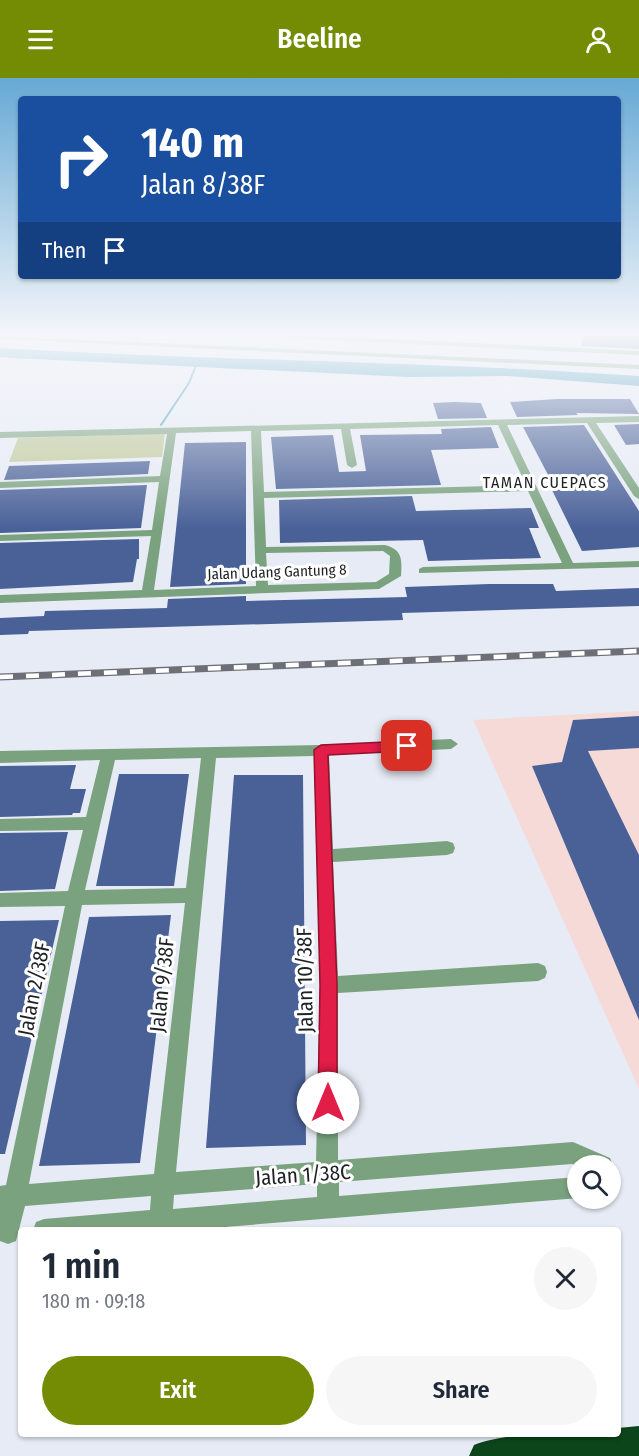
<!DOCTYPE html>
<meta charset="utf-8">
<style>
body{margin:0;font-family:"Fira Sans Condensed",sans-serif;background:#f6f6f7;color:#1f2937;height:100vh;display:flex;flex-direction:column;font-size:22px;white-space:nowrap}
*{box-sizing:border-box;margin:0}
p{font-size:20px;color:#747a83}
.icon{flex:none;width:33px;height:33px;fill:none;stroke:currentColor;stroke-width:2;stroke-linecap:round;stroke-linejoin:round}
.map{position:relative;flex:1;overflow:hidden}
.sheet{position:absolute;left:18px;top:1149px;width:603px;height:210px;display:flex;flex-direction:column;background:#fff;border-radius:6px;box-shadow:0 2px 4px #0004}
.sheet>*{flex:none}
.banner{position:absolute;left:18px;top:18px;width:603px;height:183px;border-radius:6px;box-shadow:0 2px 4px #0004;background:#1a4fa0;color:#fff;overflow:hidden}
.tools{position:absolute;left:567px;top:1077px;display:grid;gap:12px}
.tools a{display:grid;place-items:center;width:54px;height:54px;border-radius:50%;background:#fff;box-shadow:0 2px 4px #0004;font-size:30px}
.pin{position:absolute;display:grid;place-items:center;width:51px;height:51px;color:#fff;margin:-26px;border-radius:12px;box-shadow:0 3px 9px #0006}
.me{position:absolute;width:66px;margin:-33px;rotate:0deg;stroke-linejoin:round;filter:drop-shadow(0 0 4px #0008)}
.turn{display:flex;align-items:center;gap:21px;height:126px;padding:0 24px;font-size:27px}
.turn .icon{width:78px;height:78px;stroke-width:2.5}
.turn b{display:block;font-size:42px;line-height:51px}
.then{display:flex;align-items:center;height:57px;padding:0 24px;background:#0003;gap:12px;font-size:22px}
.round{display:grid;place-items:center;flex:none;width:63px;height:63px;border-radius:32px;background:#f6f6f7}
.headline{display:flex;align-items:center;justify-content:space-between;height:102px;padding:0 24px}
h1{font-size:36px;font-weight:600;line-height:45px}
.button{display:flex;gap:12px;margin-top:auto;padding:12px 24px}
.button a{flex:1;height:69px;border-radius:36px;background:#738c03;color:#fff;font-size:24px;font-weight:600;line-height:69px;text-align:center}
.button a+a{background:#f6f6f7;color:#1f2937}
header{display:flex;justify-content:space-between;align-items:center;height:78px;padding:0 24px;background:#738c03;color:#fff;font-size:27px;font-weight:600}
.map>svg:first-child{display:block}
</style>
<header><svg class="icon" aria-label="menu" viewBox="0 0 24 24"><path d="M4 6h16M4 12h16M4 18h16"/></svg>Beeline<svg class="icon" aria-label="person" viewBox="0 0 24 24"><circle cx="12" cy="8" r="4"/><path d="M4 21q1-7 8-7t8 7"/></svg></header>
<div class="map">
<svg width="639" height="1378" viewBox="0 0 639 1378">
<rect width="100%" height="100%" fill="#e7ebf5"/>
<!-- commercial -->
<path fill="#f5dad8" d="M639,633v378l-166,-369z"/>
<!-- green -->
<path fill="#bfc897" d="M165,355l-3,24 -153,5 9,-24z"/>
<!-- water -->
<path fill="#4399b8" d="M0,270c213,13 426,13 639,28v10l-132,-10 -98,1 -395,-19 -14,-1z"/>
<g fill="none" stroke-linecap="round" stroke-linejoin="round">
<!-- stream -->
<path stroke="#4399b8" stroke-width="2" d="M161,347l28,-42 8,-20"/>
</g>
<!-- building -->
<path fill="#4a6198" d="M582,258h57v13l-57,-3z
M557,321h73l9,15 -63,-1 2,2 -61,2 -7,-15z
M455,324l26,1 6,15 -49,1 -5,-16z
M639,346v20l-13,1 -12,-20z
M584,347l55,86v36l-57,4 -30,-61h4l-33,-63z
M491,349l8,21 -68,2 10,35 -165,4 -5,-52 62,-2 6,37 27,-1 -6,-36 82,-1 -1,-5z
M246,364v142l-76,3 15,-144z
M150,383l-2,13 -144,6 5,-14z
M147,407l-6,43 -141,5v-43z
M412,418l4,15 115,-3 8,20h-10l12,30 -113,3 -5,-21 -143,3 -1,-43z
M139,461v20h-2l-4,23 -133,7v-46z
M489,506h64l3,7 83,-3v18l-237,7 1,7 -374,11 -1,3 -28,1v-17l44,-2 1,-5 122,-3 1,-9 78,-3v5l161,-4 -2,-10z
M639,638v32l-51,3 51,104v165l-107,-254 30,-4 11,-42z
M76,687l-6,24h16l-6,24h-7l-1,2 -72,2v-51z
M119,696h70l-15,112h-78z
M234,697h69l3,370 -100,3z
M68,754l-13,57 -55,2v-58z
M171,837l-31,248 -101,3 50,-249z
M59,842l-54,234h-5v-233z"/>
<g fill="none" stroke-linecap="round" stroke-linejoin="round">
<!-- minor -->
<path fill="#7aa27e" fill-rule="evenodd" d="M122,258h16l4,2 -4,2z
M279,258h46l314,15v4l-356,-17z
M639,338v6l-43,1 43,65v11l-5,-3 -47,-73 -80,2 66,138 66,-2v6l-220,6v-4l4,-2 139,-4 -34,-72 -264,7 2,49 119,-2c18,5 17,15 16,31l-22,13 -379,14v-8l142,-5 9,-54 -151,5v-6l152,-5 7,-48 -159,6v-6l160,-6 7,-42 -167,4v-6zM498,347l28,60 -262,7 -3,-61 80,-2 6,36 5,3 5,-3 -7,-36zM251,353l5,155 -102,4 22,-157zM383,473l7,5 -1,18 -13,8 -108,3 -2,-32z
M451,661l7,5 -7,5 -122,6 4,94 114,-8 6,2 2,5 -2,5 -6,2 -114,7 5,114 200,-13 7,3 2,6 -2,6 -7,3 -200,12v167l235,-18 37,16 3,8 -3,6v-6h-32l-6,-2 -233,18v14l239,-19v21h1l-391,32h-155l3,-8 8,-3 106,-9 1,-14 -126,10 -9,35 -8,3 -8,-3v-55l6,-1 59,-279 -65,1v-14l68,-2 15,-61 -83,1v-12l86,-2 14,-57 -100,3v-12l321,-6zM314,678l6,229 -4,177 -140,10 40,-414zM201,680l-15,130 -101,2 30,-130zM185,825l-31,271 -125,10 53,-279zM317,1106v13l-144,12 1,-14z"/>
<!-- tertiary -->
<path fill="#7aa27e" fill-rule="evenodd" d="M0,258l639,29v4l-639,-30z"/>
<!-- motorway -->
<path fill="#0c451a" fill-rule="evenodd" d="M639,1348v30h-170l5,-11c35,-15 105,-11 144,-11v-6z"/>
<!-- rail casing -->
<g stroke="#6c6f75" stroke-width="7">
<path id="rail" d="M0,599l639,-26"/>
</g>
<!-- rail -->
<use href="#rail" stroke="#fff" stroke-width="4.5" stroke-dasharray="13" stroke-linecap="butt"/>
</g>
<!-- sky -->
<linearGradient id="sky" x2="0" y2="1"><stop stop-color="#66a9d5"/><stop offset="0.57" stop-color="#f4f6fa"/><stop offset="1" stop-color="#f4f6fa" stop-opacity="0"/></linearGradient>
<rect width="639" height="451" fill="url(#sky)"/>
<!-- route -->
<path fill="#e11d48" stroke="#92132f" stroke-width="1.5" d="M407,663l7,5 -7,5 -79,4 9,230v118l-3,6 -6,3 -7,-3 -3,-6 2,-118 -6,-235 7,-5z"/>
<g text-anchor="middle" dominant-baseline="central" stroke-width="6" stroke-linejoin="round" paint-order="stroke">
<!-- far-street labels -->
<g font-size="15" fill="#1f2124" stroke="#fff">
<text transform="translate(277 494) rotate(-2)">Jalan Udang Gantung 8</text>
</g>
<!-- far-neighbourhood labels -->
<g font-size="16" letter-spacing="1.5" fill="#1f2124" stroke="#fff">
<text x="545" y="404">TAMAN CUEPACS</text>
</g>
<!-- near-street labels -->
<g font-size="21" fill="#1f2124" stroke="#fff">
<text transform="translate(305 902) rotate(-91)">Jalan 10/38F</text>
<text transform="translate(162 907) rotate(-84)">Jalan 9/38F</text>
<text transform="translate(34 911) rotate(-79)">Jalan 2/38F</text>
<text transform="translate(303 1097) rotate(-4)">Jalan 1/38C</text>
</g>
</g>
</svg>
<div class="tools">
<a><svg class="icon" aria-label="search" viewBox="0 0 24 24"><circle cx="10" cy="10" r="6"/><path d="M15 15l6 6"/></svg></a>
</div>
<div class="pin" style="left:407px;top:668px;background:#d93025"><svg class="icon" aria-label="arrive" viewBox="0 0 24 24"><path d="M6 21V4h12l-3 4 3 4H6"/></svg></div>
<svg class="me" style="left:328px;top:1025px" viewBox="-20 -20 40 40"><circle r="19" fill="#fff"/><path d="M0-13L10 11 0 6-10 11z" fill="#e11d48"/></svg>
<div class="banner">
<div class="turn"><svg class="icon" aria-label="right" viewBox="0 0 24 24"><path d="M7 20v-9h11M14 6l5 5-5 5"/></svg><div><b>140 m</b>Jalan 8/38F</div></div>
<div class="then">Then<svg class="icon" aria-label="arrive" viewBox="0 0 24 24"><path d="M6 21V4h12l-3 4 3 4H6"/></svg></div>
</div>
<section class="sheet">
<div class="headline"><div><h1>1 min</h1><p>180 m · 09:18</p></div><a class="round"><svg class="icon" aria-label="close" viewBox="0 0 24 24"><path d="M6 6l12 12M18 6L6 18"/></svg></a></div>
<div class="button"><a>Exit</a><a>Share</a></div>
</section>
</div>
